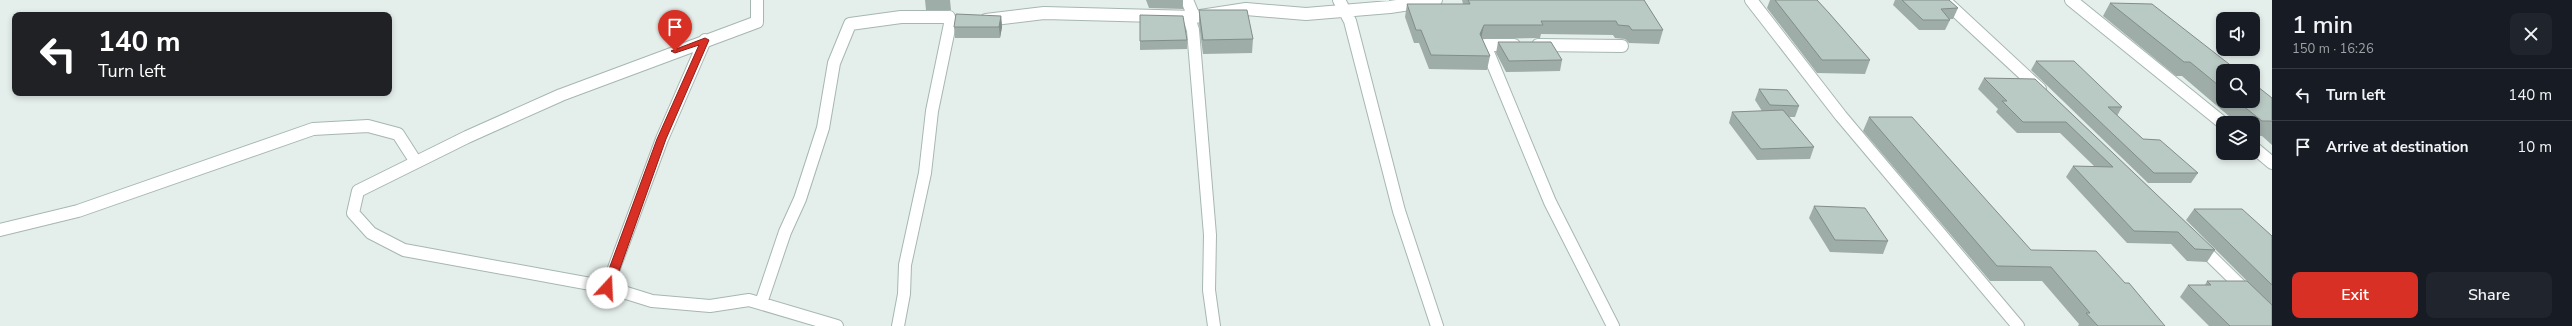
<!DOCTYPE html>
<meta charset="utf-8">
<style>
body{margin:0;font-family:"Nunito Sans",sans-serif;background:#20242c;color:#f1f3f6;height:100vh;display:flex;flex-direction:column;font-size:15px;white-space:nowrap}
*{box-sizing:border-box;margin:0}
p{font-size:13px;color:#9ea1a6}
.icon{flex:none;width:22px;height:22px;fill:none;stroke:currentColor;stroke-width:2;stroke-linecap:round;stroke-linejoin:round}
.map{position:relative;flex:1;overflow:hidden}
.panel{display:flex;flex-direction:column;background:#171b24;width:300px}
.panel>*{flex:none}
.hud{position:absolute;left:12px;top:12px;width:380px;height:84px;border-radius:8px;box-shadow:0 2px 6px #0003;background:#202124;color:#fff;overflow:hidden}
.fabs{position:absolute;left:2216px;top:12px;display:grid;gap:8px}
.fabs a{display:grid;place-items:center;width:44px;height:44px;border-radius:8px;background:#171b24;box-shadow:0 2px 6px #0003;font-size:20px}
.pin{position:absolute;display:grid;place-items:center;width:34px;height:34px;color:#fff;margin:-41px -17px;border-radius:50% 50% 50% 0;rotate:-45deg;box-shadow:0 0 4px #0007}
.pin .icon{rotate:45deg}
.me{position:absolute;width:44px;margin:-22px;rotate:20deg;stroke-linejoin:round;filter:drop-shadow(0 0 3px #0008)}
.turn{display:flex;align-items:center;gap:14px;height:84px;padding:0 20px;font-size:18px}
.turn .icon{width:52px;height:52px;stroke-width:2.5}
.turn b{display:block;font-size:28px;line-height:34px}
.round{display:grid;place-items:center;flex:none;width:42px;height:42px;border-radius:8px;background:#20242c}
.head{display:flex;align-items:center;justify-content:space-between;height:68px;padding:0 20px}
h1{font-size:24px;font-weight:600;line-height:30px}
.action{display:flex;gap:8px;margin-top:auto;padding:8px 20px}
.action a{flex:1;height:46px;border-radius:8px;background:#d93025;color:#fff;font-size:16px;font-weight:600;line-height:46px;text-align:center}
.action a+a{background:#20242c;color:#f1f3f6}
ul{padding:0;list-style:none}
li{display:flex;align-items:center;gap:12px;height:52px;padding:0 20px;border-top:1px solid #363941}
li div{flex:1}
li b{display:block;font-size:15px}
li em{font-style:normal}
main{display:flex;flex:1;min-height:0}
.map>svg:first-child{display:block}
</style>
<main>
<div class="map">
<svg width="2272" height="326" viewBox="0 0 2272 326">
<rect width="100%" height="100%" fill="#e4eeea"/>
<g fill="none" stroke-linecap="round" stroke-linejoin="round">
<!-- minor casing -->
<g stroke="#a6b7b1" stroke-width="14">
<path id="minor" d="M757,0v22l-196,73 -94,42 -109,54 -5,22 18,20 33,17 203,37 45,14 58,5 39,-6 88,26
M1187,0l7,17 -4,4 3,9 17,205 -1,55 5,36
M1339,0l11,21 49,190 38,115
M1751,0l90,116 177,210
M1944,0l96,89
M2071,0l152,123
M986,20l58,-7 150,4 52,-8 60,5 84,-7 46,-7
M1514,45h-29l65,157 63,124
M1538,45l84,1
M2253,147l19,16
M0,230l78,-19 235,-82 55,-3 30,8 18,28
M2199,245l48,47
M607,287l55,-148 43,-99
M761,303l24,-71 15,-33 23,-71 11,-65 16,-39 51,-7h48l1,7 -18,87 -7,62 -20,92 -1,29 -6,32"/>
</g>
<!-- minor -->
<use href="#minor" stroke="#fff" stroke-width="12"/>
</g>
<!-- wall -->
<path fill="#9fada8" d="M925,0h25l1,10h-25z
M1146,0h37v9l-34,-1z
M1462,0h182l19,30 -4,14 -30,-1 -4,-4 -10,-1 -2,-3 -72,-1 -1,4 -58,1 8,17 -3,14 -58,-1 -10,-26h-5l-9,-26 2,-13h56z
M1770,0h47l53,60 -5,14 -48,-1 -50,-65z
M1895,0h54l9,8 -5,11h-4l1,1 -5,10h-26l-26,-25z
M2110,3l113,68v30h30l19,-3v47l-10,-9h-9v-13h-16l-55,-47h-6l-73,-60z
M1199,10l54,29 -1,14 -49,1 -4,-30z
M1001,16l1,11 -2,11h-45l-1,-11z
M1140,23l47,17v9l-47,1z
M1498,42l64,18 -2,11 -54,1 -10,-19z
M2036,61l86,46 -5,9 26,23 55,34 -7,10h-43l-117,-113z
M1984,78l51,1 180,171 -8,12 -20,-1 -16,-17 -44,-1 -61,-66 7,-11h21l-34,-33h-43l-21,-21 2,-3 -20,-20z
M1759,89l40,17 -4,11h-6l25,30 -4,12 -53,1 -28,-37 3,-11 30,-1 -7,-11z
M1869,117l162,133 134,76h-87l1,-2 -37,-43h-52l-127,-150z
M1814,206l74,35 -5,13 -53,-2 -21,-34z
M2194,209l78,27v90h-63l-29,-29 8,-12h17l2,-4 62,22 -83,-83z"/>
<!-- shaded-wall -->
<path fill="#828d88" d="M1001,16l1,11 -2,11 -1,-11z
M1484,25l-3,14 -1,-5z"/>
<!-- building -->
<path fill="#b9c9c3" stroke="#828d88" d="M1468,0h176l19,30h-31l-3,-4 -11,-1 -2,-4h-75l2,4h-59l-4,9 10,22 -59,-1 -10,-25h-5l-9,-26h63z
M1775,0h42l12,13 41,47h-48z
M1902,0h47l9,8 -17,1 9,11h-27z
M2110,3l42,1 86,67h-15v18l-33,-27h-6z
M1199,10h48l6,29 -50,1z
M956,14l45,2 -2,11h-45z
M1140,15l43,1 4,24 -47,1z
M1498,42h53l11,18 -53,1z
M2036,61h38l48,46h-14l35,32 17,1 38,33h-44z
M1984,78l51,1 180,171 -20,-1 -17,-17 -44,-1 -61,-65 40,1 -47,-45h-43l-21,-21h5z
M2253,83l19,15v24l-1,-1h-9l-25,-20h16z
M1759,89l28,1 12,16 -29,-1z
M1783,110l31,37 -53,2 -29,-37z
M1869,117h43l119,133 65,1 29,32h4l36,43h-67l-12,-13h4l-39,-46 -54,-1z
M1814,206l51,2 23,33 -53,-1z
M2194,209h48l30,27v49z
M2207,281h40l25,24v21h-42l-42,-41h23z"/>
<!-- route -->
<path fill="#d93025" stroke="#8d1f18" d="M705,38l4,2 -43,99 -53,149 -2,2h-7l-2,-2 55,-149 42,-94 -24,8 -4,-2z"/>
</svg>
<div class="fabs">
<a><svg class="icon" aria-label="sound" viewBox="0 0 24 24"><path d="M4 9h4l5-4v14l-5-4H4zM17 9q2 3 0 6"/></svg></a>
<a><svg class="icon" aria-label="search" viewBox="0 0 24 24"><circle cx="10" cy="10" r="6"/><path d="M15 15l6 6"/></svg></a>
<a><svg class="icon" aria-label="layers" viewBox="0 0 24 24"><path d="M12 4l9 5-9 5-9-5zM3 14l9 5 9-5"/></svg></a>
</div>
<div class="pin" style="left:675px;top:51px;background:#d93025"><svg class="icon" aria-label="arrive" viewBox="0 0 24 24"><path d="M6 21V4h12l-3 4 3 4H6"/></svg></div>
<svg class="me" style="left:607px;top:288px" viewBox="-20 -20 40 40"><circle r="19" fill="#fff"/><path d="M0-13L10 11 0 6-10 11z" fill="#d93025"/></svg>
<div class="hud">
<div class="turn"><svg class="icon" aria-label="left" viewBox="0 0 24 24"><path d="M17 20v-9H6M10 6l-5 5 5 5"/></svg><div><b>140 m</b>Turn left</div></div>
</div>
</div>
<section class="panel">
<div class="head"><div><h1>1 min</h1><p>150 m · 16:26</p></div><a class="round"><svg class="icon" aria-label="close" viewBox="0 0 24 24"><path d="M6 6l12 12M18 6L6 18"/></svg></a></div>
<ul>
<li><svg class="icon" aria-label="left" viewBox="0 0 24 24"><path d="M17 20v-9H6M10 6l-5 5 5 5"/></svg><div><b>Turn left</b></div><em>140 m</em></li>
<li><svg class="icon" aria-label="arrive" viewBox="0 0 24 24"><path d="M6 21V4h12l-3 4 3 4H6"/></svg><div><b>Arrive at destination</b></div><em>10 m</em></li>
</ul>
<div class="action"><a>Exit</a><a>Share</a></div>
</section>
</main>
